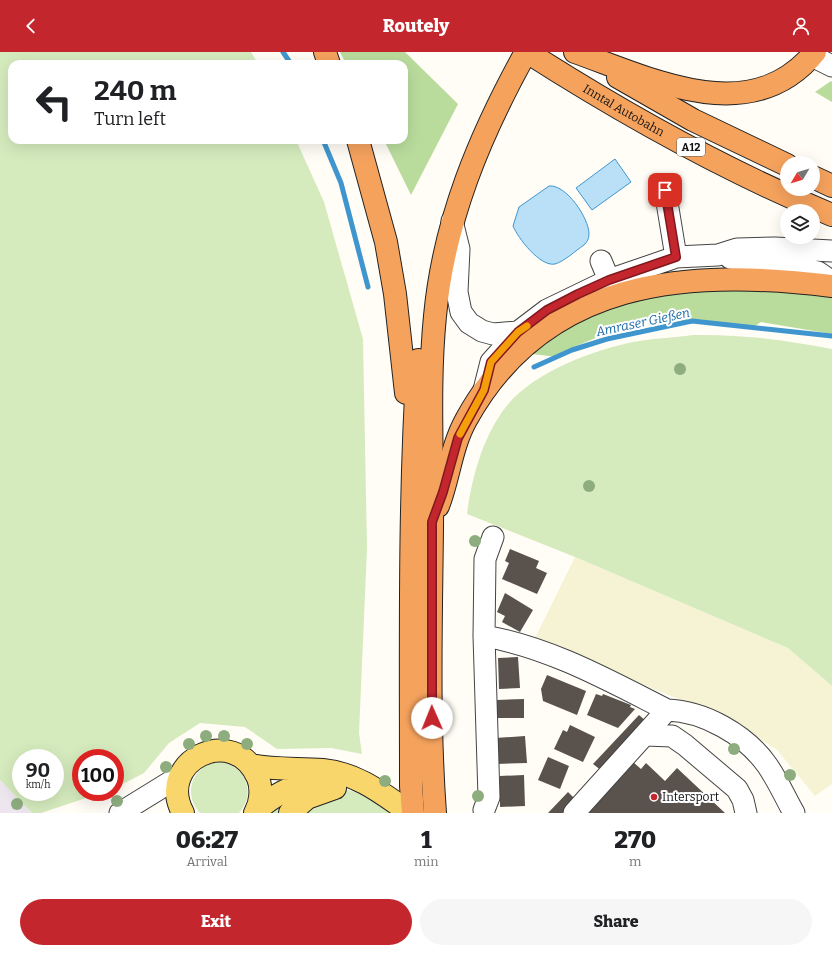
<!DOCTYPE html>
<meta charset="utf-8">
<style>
body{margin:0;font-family:Bitter,serif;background:#f6f6f6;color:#202124;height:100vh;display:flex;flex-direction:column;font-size:15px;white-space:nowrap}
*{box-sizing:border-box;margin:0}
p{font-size:13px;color:#757577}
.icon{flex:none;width:22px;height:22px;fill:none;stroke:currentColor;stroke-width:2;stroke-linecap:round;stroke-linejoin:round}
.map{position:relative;height:761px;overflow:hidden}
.sheet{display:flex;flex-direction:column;background:#fff;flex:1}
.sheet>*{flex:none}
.banner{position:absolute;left:8px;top:8px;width:400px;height:84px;border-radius:12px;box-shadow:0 4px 16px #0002;background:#fff;color:#202124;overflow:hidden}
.needle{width:26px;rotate:232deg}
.controls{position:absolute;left:780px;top:104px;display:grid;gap:8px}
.controls a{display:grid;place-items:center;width:40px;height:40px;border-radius:50%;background:#fff;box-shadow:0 4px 16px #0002;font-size:20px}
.speed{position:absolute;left:12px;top:697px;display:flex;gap:8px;font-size:20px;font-weight:700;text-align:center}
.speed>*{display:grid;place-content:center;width:52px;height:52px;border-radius:50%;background:#fff;box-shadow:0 4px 16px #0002;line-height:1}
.speed small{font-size:10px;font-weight:400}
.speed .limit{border:6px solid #d22;background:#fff;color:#111}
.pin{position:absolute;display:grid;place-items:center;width:34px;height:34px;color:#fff;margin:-17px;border-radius:8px;box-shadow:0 2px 6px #0006}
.me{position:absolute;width:44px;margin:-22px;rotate:359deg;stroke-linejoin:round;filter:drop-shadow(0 0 3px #0008)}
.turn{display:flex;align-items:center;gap:14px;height:84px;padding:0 20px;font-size:18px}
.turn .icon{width:52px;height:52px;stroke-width:2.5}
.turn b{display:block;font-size:28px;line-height:34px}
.eta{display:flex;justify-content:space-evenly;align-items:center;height:68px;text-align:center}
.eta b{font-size:24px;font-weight:800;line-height:28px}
.cta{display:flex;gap:8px;margin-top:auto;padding:8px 20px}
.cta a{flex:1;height:46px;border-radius:24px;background:#c4262e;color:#fff;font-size:16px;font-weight:800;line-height:46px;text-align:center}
.cta a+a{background:#f6f6f6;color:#202124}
header{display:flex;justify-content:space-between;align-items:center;height:52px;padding:0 20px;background:#c4262e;color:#fff;font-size:18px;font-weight:800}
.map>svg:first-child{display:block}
</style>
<header><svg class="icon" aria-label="back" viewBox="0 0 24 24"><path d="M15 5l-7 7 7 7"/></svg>Routely<svg class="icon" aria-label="person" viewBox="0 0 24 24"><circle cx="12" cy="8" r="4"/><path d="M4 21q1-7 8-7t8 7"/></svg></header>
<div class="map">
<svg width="832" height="761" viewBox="0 0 832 761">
<rect width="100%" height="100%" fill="#fffdf5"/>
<!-- industrial -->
<path fill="#eee6ef" d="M0,728l32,33h-32z"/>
<!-- farmland -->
<path fill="#f6f3d4" d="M575,505l213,91 44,38v98l-17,12 -38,-46 -45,-29 -198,-81z"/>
<!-- green -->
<path fill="#d5ebbd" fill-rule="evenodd" d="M0,0h251l7,12h-246v76h284l28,62 39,137 4,209 -8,185 3,21 -31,-6 -54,1 -32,-22 -45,-4 -31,20 -25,30 -29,15v-30h-34v34h23l-63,21h-9l-32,-33zM21,706h34v34h-34z
M693,283c47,-1 93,5 139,14v337l-44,-38 -213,-91 -108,-43c5,-36 14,-71 35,-102 26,-38 88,-61 131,-70 20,-4 40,-4 60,-7z
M216,710c28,0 42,30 23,51h-39c-17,-18 -9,-45 16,-51z
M337,735l29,8 25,18h-120l2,-8z"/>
<!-- forest -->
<path fill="#b9dc9c" d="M340,0h65l53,52 -47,91 -27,-55h20v-76h-58z
M831,29l1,1v20l-17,-10z
M753,236l79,6v40l-71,-12 -6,4 -114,-7 -67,28 -16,10 -26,-3 6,-10 40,-25 69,-28z"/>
<!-- water -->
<path fill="#b9e0f7" stroke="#3f96cf" d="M615,107l16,23 -39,28 -16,-22z
M549,134c17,-2 40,32 40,48 0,5 -2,8 -5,11 -9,6 -19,16 -29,19 -15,3 -37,-26 -42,-38l6,-19z"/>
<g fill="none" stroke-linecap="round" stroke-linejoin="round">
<!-- stream -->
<path stroke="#3f96cf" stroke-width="5" d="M283,0l8,12
M323,88l18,43 27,104
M534,315l38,-17 35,-11 85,-18 140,15"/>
</g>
<!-- building -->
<path fill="#5a524d" d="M510,497l29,12 -3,7 11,5 -10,21 -35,-15 7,-16 -4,-2z
M505,541l28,17 -13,22 -18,-10 3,-6 -8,-4z
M518,605l2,31 -21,1 -1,-31z
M547,623l39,16 -9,24 -34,-14 -2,-12z
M596,642l6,2 1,-2 28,11 -1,2 5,2 -17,19 -31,-13z
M524,647v19h-27v-18z
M639,663l8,7 -45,49 -9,-7z
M570,673l25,12 -12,25 -29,-13 9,-19 4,2z
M525,684l2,27 -31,1 -1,-26z
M548,705l21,9 -9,23 -22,-9z
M633,710l8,7 5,-6 19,18 12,-13 48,45h-139z
M524,723l1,31 -25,1v-31z
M568,740l8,8 -12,13h-16z"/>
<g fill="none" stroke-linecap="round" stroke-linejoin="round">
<!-- minor casing -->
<g stroke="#444" stroke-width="23">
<path id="minor" d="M812,4l20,10
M665,138l11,67
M452,169l7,28 -2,43 4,20 8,11 13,8 11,3 25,-2
M730,206l59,8 29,6 14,10
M601,209l8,19
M484,338l7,-28 27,-30 29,-22 62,-30 67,-23 42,-2 19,-6 38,-1 57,3
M484,584l1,-77 8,-22
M646,683l26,1 13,9 52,44 6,11 3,13
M484,758l5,-13 -5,-161c65,11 124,44 183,74
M120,761l60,-37
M574,761l93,-103c37,1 79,25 100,55 10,14 18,32 27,48"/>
</g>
<!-- major casing -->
<g stroke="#222" stroke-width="24">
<path id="major" d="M250,713c24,5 48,3 73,5 34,3 60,24 87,43
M257,758c24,-21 39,-25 70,-30
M183,761c-28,-52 51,-91 75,-35 4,10 3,25 -3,35
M290,761l17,-15 28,-10"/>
</g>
<!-- highway casing -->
<g stroke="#222" stroke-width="24">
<g id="highway">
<path d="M325,0l4,12"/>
<path id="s1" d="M527,0c97,62 199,119 305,163"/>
<path d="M575,0c77,27 176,78 240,0"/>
<path d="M618,25l75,43 94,45"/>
<path d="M358,88l28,102 9,52 11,99"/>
<path d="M813,125l19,9"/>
<path d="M438,454c11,-28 13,-59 28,-86 78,-142 222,-152 366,-134"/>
<path d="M413,761l-2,-27c0,-142 -2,-284 7,-426"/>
<path d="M435,761c-7,-95 -4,-191 -3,-286 1,-70 -4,-141 3,-211 9,-96 45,-181 91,-264"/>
</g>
</g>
<!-- minor -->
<use href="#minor" stroke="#fff" stroke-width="21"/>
<!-- major -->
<use href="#major" stroke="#f9d66b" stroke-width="22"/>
<!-- highway -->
<use href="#highway" stroke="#f5a25d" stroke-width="22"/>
</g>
<!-- trees -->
<g fill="#8dad7f">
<circle cx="680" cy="317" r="6"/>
<circle cx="589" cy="434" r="6"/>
<circle cx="475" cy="489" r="6"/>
<circle cx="206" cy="684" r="6"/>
<circle cx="224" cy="684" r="6"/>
<circle cx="189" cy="692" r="6"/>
<circle cx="247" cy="692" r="6"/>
<circle cx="734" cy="697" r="6"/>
<circle cx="166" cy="715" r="6"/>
<circle cx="790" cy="723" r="6"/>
<circle cx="385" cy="729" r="6"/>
<circle cx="478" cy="744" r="6"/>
<circle cx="117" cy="749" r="6"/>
<circle cx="17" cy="752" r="6"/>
</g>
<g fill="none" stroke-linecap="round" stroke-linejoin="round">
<!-- route casing -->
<g stroke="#7f191e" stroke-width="10">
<path id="route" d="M432,666v-196l11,-30 15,-54 26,-48 7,-28 27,-30 29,-22 31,-16 31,-14 67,-23 -11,-67"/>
</g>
<!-- route -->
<use href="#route" stroke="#c4262e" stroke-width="7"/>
<!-- slow -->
<path stroke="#f59e0b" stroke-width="7" d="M460,382l24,-44 7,-28 27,-30 9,-6"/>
</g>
<!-- markers -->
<circle fill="#c4262e" stroke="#fff" stroke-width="1.5" cx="654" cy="745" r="4"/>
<g text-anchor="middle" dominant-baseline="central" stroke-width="4" stroke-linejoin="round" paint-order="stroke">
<!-- shield labels -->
<rect fill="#fff" stroke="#585858" stroke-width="1" x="677" y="86" width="28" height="18" rx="3"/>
<g font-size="11" font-weight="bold" fill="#111">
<text x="691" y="95">A12</text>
</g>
<!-- street labels -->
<g font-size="12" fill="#111" stroke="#fff">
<text stroke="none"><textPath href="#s1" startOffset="113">Inntal Autobahn</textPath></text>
</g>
<!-- poi labels -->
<g font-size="12" fill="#111" stroke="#fff" text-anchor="start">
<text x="662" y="745">Intersport</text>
</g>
<!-- water labels -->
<g font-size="13" font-style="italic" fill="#1768a6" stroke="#fff">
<text transform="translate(643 270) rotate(-12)">Amraser Gießen</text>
</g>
</g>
</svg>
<div class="controls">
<a><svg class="needle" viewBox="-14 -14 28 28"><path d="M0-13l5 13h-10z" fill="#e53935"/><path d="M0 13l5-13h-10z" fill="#757577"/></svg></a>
<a><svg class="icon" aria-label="layers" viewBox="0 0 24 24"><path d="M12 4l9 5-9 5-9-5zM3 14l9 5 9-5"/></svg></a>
</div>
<div class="speed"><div>90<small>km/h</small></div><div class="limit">100</div></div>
<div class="pin" style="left:665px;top:138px;background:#d93025"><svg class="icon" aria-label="arrive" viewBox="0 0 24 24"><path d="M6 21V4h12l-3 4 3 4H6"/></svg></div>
<svg class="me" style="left:432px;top:666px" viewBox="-20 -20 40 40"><circle r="19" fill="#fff"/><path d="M0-13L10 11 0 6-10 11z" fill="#c4262e"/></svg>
<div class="banner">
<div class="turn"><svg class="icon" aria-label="left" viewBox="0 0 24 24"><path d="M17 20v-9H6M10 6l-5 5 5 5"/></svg><div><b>240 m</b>Turn left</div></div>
</div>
</div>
<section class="sheet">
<div class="eta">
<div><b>06:27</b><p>Arrival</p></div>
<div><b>1</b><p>min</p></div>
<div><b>270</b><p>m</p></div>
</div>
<div class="cta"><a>Exit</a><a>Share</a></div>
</section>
